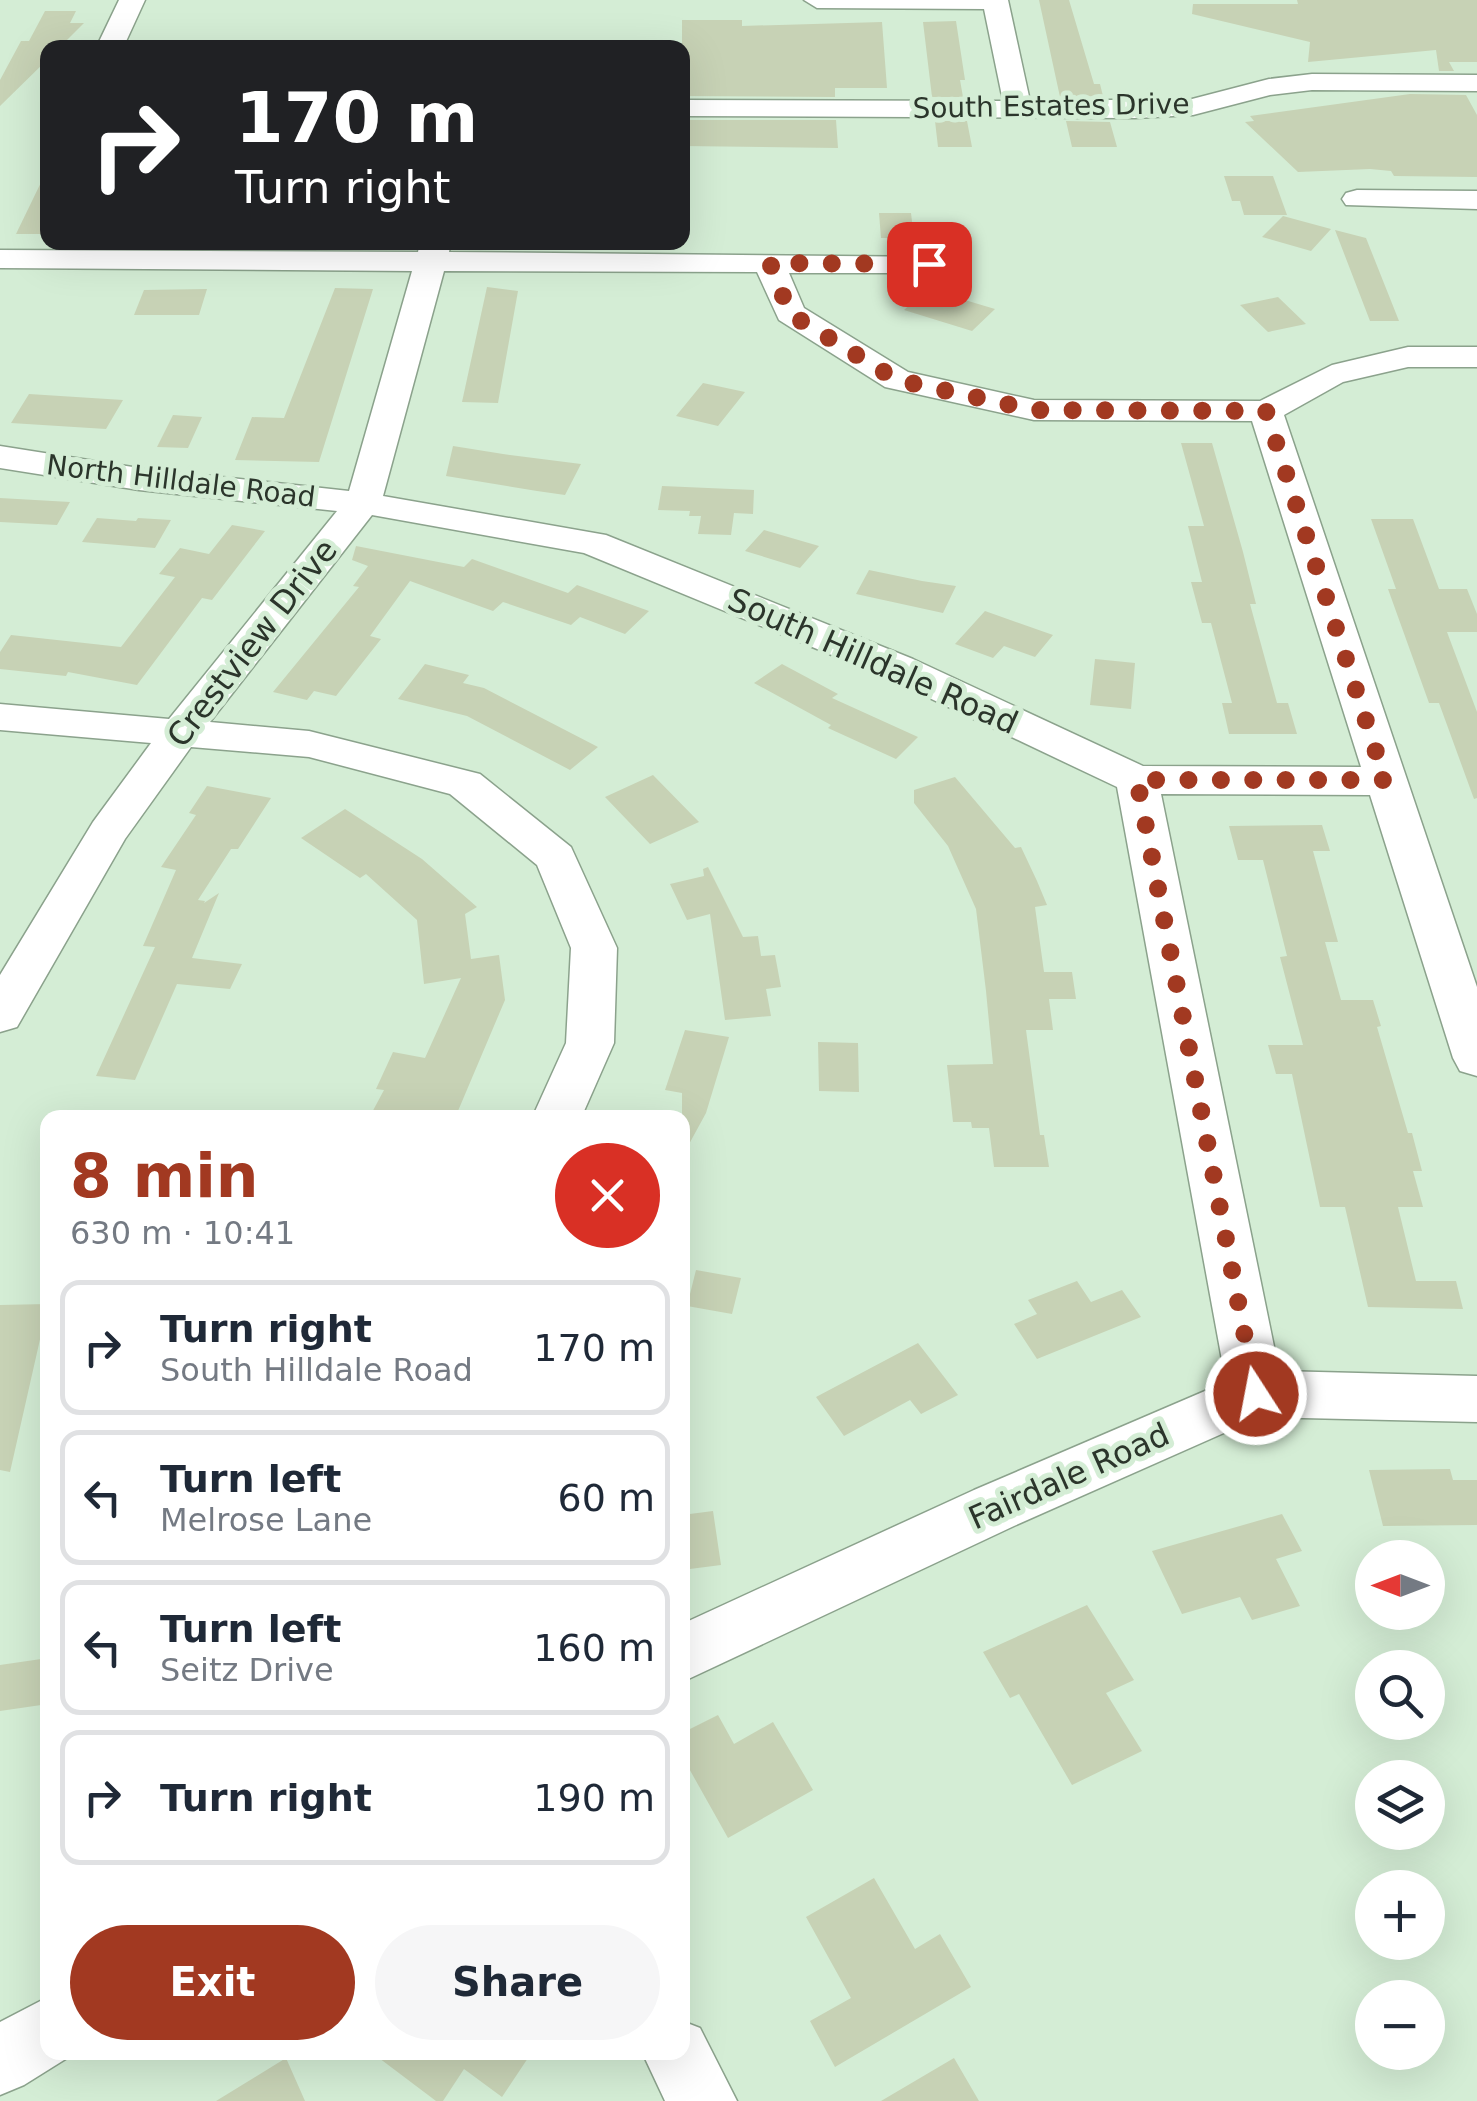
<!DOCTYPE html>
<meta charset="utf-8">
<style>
body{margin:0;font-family:"DejaVu Sans",sans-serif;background:#f6f6f7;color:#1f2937;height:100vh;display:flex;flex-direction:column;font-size:38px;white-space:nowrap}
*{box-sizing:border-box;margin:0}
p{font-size:32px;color:#747a83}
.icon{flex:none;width:55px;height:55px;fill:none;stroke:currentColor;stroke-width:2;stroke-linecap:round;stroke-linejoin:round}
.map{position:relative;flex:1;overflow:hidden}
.details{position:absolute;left:40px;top:1110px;width:650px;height:950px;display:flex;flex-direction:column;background:#fff;border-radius:20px;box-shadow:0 10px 40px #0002}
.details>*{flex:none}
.top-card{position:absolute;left:40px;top:40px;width:650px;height:210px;border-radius:20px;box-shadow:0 10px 40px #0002;background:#202124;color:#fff;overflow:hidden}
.needle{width:65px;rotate:270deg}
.controls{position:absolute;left:1355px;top:1540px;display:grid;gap:20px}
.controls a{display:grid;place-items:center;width:90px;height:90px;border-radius:50%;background:#fff;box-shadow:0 10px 40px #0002;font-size:50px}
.pin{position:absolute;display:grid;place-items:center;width:85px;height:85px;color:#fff;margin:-42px;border-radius:20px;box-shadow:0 5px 15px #0006}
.me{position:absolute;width:110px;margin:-55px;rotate:349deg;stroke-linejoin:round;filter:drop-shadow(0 0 8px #0008)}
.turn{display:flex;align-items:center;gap:35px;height:210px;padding:0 30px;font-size:45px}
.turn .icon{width:130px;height:130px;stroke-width:2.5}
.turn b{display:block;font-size:70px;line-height:85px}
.round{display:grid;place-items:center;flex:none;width:105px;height:105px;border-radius:52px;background:#f6f6f7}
.summary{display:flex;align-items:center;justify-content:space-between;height:170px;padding:0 30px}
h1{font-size:60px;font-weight:800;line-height:75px;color:#a23921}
.primary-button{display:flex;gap:20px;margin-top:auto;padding:20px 30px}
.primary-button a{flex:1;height:115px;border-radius:60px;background:#a23921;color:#fff;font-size:40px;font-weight:800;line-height:115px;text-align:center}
.primary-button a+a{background:#f6f6f7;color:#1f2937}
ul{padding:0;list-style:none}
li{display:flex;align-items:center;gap:30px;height:135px;margin:0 20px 15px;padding:0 10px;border:5px solid #e0e1e3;border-radius:20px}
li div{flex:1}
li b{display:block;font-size:38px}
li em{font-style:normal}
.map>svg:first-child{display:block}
</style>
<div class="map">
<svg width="1477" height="2101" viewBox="0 0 1477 2101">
<rect width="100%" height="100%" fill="#d4edd5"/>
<!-- building -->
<path fill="#c7d2b5" d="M1039,0h30l25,84h6l3,12 -43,1z
M1297,0h180v62h-28l5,9h-15l-3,-21 -128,12 2,-20 -118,-28 1,-10h105z
M45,11h31l-6,12h14l-25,25h-11v11l-48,47v-26l21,-39h8z
M682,20h60v6l140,-4 5,66h-52v9l-153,-1z
M956,21l9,59h-5l3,17h-31l-9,-75z
M1410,94l56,1 11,20v62l-83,-1 -3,-5 -21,-2 -72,3 -53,-50 9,-1 -4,-5z
M682,120h154l2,28 -156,-2z
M935,121h32l5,26h-34z
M1066,121l44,1 7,25h-45z
M48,168v66h-32z
M1224,176h49l14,39h-43l-4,-14h-8z
M879,213h32l3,25h-33z
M1283,216l48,13 -20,22 -49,-14z
M1335,230l31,8 33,83h-29z
M487,287l31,4 -20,112 -36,-1z
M335,288l38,1 -54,173 -84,-2 17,-43 32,1z
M207,289l-8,26h-65l10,-25z
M928,289l67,20 -23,22 -68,-21z
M1278,297l28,27 -38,8 -28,-27z
M703,383l42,9 -27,34 -42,-10z
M29,394l94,6 -17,29 -95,-6z
M173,415l29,2 -14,31 -31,-1z
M1181,443h31l31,109 13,52h-6l27,99h11l9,31h-68l-7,-31h10l-21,-80h-9l-11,-41h11l-14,-56h16z
M453,446l50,8 78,10 -16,31 -28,-4 -91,-15z
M662,486l92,4 -1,24 -19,-1 -3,22 -33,-1 3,-18h-12l1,-5 -32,-1z
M0,498l70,4 -13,23 -57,-3z
M97,518l39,3 2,-3 33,2 -16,28 -73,-6z
M1371,519h42l26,70h28l10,25v18h-30l30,80v86l-3,1 -35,-96h-10l-41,-114h8z
M232,525l33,6 -53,69 -10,-2 -65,87 -69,-13 -2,4 -66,-7v-17l11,-17 110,12 54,-70 -16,-3 21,-26 29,6z
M764,530l55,16 -19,22 -55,-17z
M356,546l108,21 8,-8 96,34 9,-8 72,26 -24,23 -45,-17 -9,8 -68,-23 -10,9 -83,-30 -40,55 11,3 -45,57 -22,-5 -7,9 -34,-8 86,-105 -6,-1 15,-20 -16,-6z
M869,570l53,11 34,5 -13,27 -87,-19z
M985,611l68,24 -18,22 -31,-11 -11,12 -38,-14z
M1095,659l40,4 -4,46 -41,-4z
M425,664l44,11 -6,8 21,5 114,59 -28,23 -103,-54 -69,-17z
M782,664l56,30 -6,4 86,39 -22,22 -68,-31 3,-3 -77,-42z
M653,775l46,47 -49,22 -45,-47z
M955,777l60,71 6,-1 16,34 10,24 -12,2 9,65h28l4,27h-27l4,31h-27l14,105h4l5,32h-55l-5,-39h-17l-1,-6h-18l-6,-57 46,-1 -7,-73 -10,-82 -28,-63 -34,-43v-13z
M207,786l64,12 -33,51h-7l-33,51 7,1 -1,2 15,-10 -27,65 50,6 -12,25 -53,-5 -42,96 -39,-4 59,-129 -12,-1 33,-76 -15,-3 35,-52 -7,-2z
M345,809l77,50 55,48 -12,7 6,45 28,-4 6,45 -50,118h-86l15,-28 -8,-1 17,-37 32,6 36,-80 -37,6 -7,-64 -51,-46 -6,4 -59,-40z
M1322,825l8,26h-17l25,91h-13l16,58h32l8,26 -4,1 31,106h4l10,38h-9l10,36h-25l18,74h40l7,28 -95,-2 -23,-100h-25l-28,-133h-16l-8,-29h35l-23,-88 7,-1 -24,-96h-25l-9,-34z
M708,867l35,70 15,-1 3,20 14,-1 6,32 -15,2 5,27 -46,4 -15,-106 -23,6 -17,-36 34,-8 -1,-7z
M685,1030l44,7 -23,76 -24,44v-64l-17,-3z
M818,1042l40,1 1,49 -40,-1z
M696,1270l45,8 -9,36 -45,-8z
M1077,1281l14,21 31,-12 19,27 -104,42 -23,-35 23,-10 -9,-14z
M48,1304l-38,168 -10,-2v-165z
M918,1343l40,52 -37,19 -11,-14 -66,36 -28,-39z
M1450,1469l3,11h24v45l-94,1 -14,-56z
M713,1511l8,54 -39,5v-55z
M1282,1514l20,37 -26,8 24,47 -48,14 -12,-23 -58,17 -30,-63z
M1087,1605l47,75 -28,13 36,58 -70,34 -53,-91 -9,4 -27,-46z
M48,1658v46l-48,7v-46z
M718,1715l16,29 39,-22 40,68 -85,48 -46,-82v-23z
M874,1878l41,71 25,-15 31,53 -136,80 -25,-46 41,-23 -45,-81z
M371,2052h161l-30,45 -38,-28 -21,32h-7z
M286,2058l19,43h-89z
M954,2058l25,43h-98z"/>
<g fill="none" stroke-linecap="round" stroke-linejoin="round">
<!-- minor casing -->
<g stroke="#8ba28c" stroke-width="3">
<path id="minor" d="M119,0h26l-22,48h-27z
M804,0h204l22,101 162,-2 77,-20 43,-5 165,1v16l-165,-1 -42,5 -77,20 -58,3 -453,-2v-16l321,1 -19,-92 -167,-1z
M1357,190l120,1v18l-131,-4 -4,-6 4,-6z
M420,242h31l-2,10 491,5 5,7 -5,7 -11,2h-140l15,35 104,64 126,28 226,1 72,-36 76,-18h69v20h-69l-65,15 -59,33 193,572v89l-17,-5 -7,-13 -83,-263 -209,-1 118,577 198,5v46l-217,-5 -246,109 -332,156v-58l292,-134 252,-108 -109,-595 -232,-110 -301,-124 -212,-38 -162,207 99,9 171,43 91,73 46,101 -3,95 -33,75h-49l34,-75 5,-95 -34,-83 -87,-71 -141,-37 -118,-10 -66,92 -108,188 -17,5v-57l93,-153 58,-79 -151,-13v-26l169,15 168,-208 -198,-21 -139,-22v-22l139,22 210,23 63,-220 -412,-3v-18l418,2zM444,271l313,1 22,48 106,67 149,33 218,1 109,346 -218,-1 -230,-107 -307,-124 -223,-39z
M48,1997v55l24,3 -48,30 -24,10v-73z
M682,2021l18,7 37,73h-72l-23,-49h40z"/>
</g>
<!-- minor -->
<use href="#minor" fill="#fff" fill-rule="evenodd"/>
</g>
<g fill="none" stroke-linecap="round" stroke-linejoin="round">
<!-- route -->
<path stroke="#a23921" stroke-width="18" stroke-dasharray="0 32.4" d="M929,264l-159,-1 20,51 107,66 137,30 232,1 119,369h-248l119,614"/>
</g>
<g text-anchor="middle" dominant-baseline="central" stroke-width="10" stroke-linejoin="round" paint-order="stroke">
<!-- far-street labels -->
<g font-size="28" fill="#2b352b" stroke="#d4edd5">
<text transform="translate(1051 106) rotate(-1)">South Estates Drive</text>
<text transform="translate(181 481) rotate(7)">North Hilldale Road</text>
</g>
<!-- street labels -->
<g font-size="32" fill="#2b352b" stroke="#d4edd5">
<text transform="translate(252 643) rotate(-52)">Crestview Drive</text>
<text transform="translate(873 661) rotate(24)">South Hilldale Road</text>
<text transform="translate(1069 1476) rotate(-24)">Fairdale Road</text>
</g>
</g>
</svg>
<div class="controls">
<a><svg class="needle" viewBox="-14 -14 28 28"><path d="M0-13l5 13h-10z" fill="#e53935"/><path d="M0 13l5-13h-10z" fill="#747a83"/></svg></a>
<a><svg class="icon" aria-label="search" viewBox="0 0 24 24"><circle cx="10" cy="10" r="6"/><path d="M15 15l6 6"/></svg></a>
<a><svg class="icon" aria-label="layers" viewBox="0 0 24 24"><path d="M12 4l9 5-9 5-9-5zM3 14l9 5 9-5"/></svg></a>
<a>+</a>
<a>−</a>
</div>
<div class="pin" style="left:929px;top:264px;background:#d93025"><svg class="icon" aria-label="arrive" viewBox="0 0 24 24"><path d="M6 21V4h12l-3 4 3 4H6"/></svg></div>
<svg class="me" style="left:1256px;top:1394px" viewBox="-20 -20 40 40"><circle r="17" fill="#a23921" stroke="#fff" stroke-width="3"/><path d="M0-11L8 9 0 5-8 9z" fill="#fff"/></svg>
<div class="top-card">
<div class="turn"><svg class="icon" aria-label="right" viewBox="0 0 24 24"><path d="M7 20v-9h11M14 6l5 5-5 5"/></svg><div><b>170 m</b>Turn right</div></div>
</div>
<section class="details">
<div class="summary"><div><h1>8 min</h1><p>630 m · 10:41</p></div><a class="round" style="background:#d93025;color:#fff"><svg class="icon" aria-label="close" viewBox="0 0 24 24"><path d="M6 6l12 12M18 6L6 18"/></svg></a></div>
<ul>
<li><svg class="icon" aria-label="right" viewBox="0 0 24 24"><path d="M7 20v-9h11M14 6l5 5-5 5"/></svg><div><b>Turn right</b><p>South Hilldale Road</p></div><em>170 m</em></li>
<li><svg class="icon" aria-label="left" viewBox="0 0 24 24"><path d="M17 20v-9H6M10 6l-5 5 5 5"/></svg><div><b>Turn left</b><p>Melrose Lane</p></div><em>60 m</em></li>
<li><svg class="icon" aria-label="left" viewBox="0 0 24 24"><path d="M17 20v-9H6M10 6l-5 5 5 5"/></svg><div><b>Turn left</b><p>Seitz Drive</p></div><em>160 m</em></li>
<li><svg class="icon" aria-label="right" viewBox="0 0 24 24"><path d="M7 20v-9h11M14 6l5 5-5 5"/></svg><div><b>Turn right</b></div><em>190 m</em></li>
</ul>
<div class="primary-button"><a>Exit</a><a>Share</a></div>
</section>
</div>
